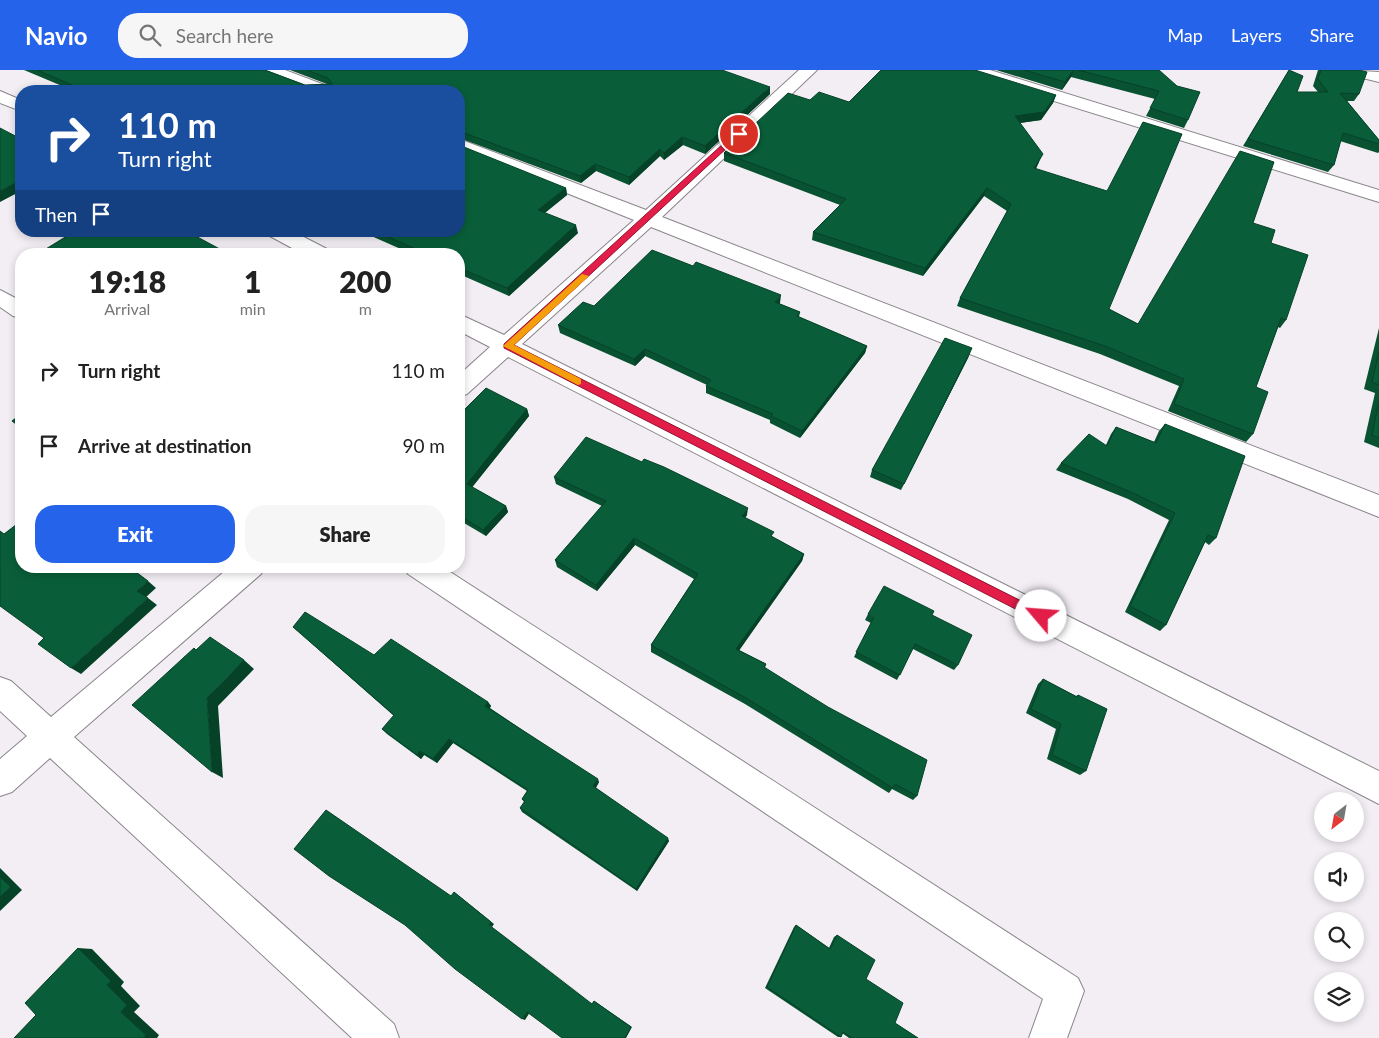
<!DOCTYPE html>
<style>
body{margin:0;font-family:Lato,sans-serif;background:#f6f6f6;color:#222;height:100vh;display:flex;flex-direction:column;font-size:19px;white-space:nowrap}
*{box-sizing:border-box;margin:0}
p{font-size:16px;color:#767676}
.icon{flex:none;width:28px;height:28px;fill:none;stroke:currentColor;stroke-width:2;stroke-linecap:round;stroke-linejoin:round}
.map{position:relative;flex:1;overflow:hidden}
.details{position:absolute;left:15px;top:178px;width:450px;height:325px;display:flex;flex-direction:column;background:#fff;border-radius:20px;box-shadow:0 2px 8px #0003}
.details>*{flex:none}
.guide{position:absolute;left:15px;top:15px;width:450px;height:152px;border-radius:20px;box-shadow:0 2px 8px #0003;background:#1a4fa0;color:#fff;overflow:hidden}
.needle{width:32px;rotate:211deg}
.buttons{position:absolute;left:1314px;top:722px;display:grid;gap:10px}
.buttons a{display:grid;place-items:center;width:50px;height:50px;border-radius:50%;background:#fff;box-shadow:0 2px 8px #0003;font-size:25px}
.pin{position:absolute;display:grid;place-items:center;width:42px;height:42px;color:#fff;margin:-21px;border:2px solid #fff;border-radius:50%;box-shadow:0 1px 5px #0007}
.me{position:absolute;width:55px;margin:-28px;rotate:297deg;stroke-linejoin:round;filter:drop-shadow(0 0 4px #0008)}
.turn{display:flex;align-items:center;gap:18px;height:105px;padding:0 20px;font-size:22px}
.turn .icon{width:65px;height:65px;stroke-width:2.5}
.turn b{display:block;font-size:35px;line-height:42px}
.then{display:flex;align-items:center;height:48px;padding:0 20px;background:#0003;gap:10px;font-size:19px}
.eta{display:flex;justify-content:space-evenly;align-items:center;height:85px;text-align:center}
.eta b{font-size:30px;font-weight:800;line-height:35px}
.primary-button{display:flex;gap:10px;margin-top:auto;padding:10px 20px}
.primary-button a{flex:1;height:58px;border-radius:20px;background:#2563eb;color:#fff;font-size:20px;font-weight:800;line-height:58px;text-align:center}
.primary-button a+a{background:#f6f6f6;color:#222}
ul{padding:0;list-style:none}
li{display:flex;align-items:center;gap:15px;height:75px;padding:0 20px}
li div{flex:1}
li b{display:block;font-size:19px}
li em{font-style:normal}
header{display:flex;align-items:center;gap:30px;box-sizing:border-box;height:70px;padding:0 25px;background:#2563eb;color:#fff}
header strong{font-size:24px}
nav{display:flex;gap:28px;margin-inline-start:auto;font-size:18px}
.search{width:350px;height:45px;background:#f6f6f6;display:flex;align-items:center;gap:12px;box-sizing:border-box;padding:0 18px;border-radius:20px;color:#767676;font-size:19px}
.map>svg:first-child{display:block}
</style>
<header>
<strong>Navio</strong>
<div class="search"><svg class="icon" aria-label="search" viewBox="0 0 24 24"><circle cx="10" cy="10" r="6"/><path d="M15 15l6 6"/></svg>Search here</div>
<nav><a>Map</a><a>Layers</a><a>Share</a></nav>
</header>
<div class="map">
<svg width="1379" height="968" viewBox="0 0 1379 968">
<rect width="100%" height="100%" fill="#f2eef4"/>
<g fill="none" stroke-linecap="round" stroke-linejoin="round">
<!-- street casing -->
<g stroke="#89858a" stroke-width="2">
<path id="street" d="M262,0h23l45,17 3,4h-24l-45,-17z
M799,0h18l-155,147 717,278v22l-728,-290 -129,117 857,427v33l-871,-447 -41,37 -8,3v-22l31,-28 -31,-16v-17l45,21 130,-115 -175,-70v-11l187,71z
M965,0h25l389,120v12l-412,-128z
M1344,0l35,2v10l-33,-8z
M0,21l21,9v11l-21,-8z
M265,161h27l35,18 3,5h-27l-35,-19z
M0,220l21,11v17l-8,-2 -13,-9z
M231,496h34l-4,8 -187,163 320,287 5,14h-47l-302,-280 -38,34 -12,4v-37l27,-23 -27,-25v-34l11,4 40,36z
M404,496h37l637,412 6,13 -17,47h-38l14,-39 -635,-425z"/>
</g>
<!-- street -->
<use href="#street" fill="#fff" fill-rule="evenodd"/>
</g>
<!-- wall -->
<path fill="#085131" d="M24,0h241l40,15 22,-1 -37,-14h432l48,24 -65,60 -22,-9 -19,15 -4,-4 -31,29 -33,-14 -15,12 -122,-45v-47h-385z
M996,0h163l29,50 -4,8 -38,-12 9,-17 -84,-22 -9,13z
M1289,0l8,22h21l-5,-6 5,-16h40l1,24 -5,7h-7l32,39v12l-1,1 -38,-12 -6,24 -6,7 -85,-26z
M1056,25l-3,8 -12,17 -21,3 19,39 -3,7 73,140 29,15 115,-101 18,20 15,77 -6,8 -2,-1 -22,60 -3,47 -7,8 -78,-31 11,-25 -79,-32 -143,-48 3,-8 47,-87 -23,-15 -61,80 -111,-36 1,-8 27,-27 -116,-44v-8l86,-53 39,2z
M566,118l1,7 -22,18 33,20 -69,63 -50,-22v-20h-47l-52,-23h99z
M780,233v1l20,8 -1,5 68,29 -2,7 -65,85 -30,-15v-3l-64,-27v-7l1,-1 -62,-29 -10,10 -75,-33 -2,-8 36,-19z
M1379,258v120l-15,-6 11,-49 -11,-4z
M969,286l-68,134 -31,-13 2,-7z
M527,339l2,7 -57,71 34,19 2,6 -22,24 -27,-16v-105z
M21,344v15l-9,-8z
M1165,354l51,114 -7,7 -4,-3 -39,83 -6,6 -35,-19 44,-92 -41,-21 -72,-29 5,-7 45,-18 5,-11 5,-7 38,15 5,-11z
M554,407l193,38 -2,3 28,19 31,17 -2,7 -63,89 27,14 -1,4 152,128 -4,4 -21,-11 -3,4 -144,-89 -94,-52v-7l43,-66 -59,-34 -38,46 -40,-24 -2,-7 47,-54 -46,-22z
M868,544l90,51 -4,5 -41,-21 -16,31 -43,-23 17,-34 -6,-3z
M293,557l81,28 114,47 3,4 -1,2 109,74 -3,6 73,53 -32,50 -115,-79 -2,-4 4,-6 -2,-3 5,-8 -74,-48 -16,20 -13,-8 -3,4 -34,-25 -5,-5 12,-13z
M1043,609l33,17 2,-1 8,76 -6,4 -33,-16 9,-30 -30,-16 12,-29z
M796,855l33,23 5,-11 3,-2 58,88 23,15h-69l-7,-5 -1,4h-3l-73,-49 29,-61z"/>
<!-- shaded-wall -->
<path fill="#064228" d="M1074,0l-3,7 -9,13 3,-8z
M770,17v7l-65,60v-8z
M1056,25l-3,8 -12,17 -29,4 3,-8z
M682,67l1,8 -19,15v-7z
M660,79v7l-31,29v-8z
M1043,84l-4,8 -8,14 3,-8z
M595,94l1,7 -15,12 -1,-7z
M21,110v11l-21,11v-11z
M566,118l1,7 -28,22 -1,-7z
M987,118l-3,8 -61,80 2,-8z
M576,155l2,8 -69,63 -2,-8z
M192,161h3l4,7 -9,-5z
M781,225l-1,8 -6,7 1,-8z
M867,276l-2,7 -65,85 2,-7z
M972,278l-3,8 -68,134z
M645,279v7l-10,10 -1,-7z
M527,339l2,7 -59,74 -3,-6z
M506,436l2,6 -22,24 -3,-6z
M748,438l-1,7 -6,8 1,-7z
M634,468l1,7 -38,46 -1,-6z
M804,484l-2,7 -66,94v-6z
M148,511l8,7 -11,10 -8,-7z
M148,528l9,7 -76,69 -10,-6z
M244,590l10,9 -36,37 5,72 -11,-6 -5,-74z
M488,632l3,4 -3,4 -3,-4z
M449,669l4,4 -16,20 -4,-4z
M420,681l4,4 -3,4 -4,-4z
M598,709l1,3 -5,8 -1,-4z
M668,768l1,3 -32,50 -1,-2z
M0,798l22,22 -22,21z
M454,822l40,32 -2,3 102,77 -105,-79z
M78,878l14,1 32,33 -3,4 19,20 -6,6 25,23 -2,3h-13l-23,-26z
M594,931l38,26 -6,11h-1z
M527,942h3l-5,8 -3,-1z"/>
<!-- building -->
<path fill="#095e39" stroke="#064228" d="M37,0h228l40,15 27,-1 -4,-6 -21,-8h415l48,17 -65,59 -23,-9 -18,16 -4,-4 -31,28 -34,-13 -15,12 -121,-45v-40h-374h1z
M881,0h94l81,25 -12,17 -29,4 28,38 -9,14 73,23 36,-69 39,12 -73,175 29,15 102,-173 34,11 -21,61 22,7 -4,13 37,12 -22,65 -5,-2 -25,69 12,5 -15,42 -79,-30 10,-25 -79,-33 -145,-48 51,-94 -24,-16 -62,80 -112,-36 33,-33 -122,-46 64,-60 22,7 9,-8 30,10z
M1024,0h49l-8,12z
M1078,0h81l18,16 23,6 -12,28 -38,-12 9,-17z
M1289,0l14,6 -6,16h31l-10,-13 3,-9h37l9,2 -8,22 -19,-1 39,47v4l-36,-11 -9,32 -86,-26z
M0,58l21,11v41l-21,11z
M459,75l107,43 -28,22 38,15 -69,63 -48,-20v-14h-32l-52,-23h84z
M75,161h117l-2,2 39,21h-184l-4,-2z
M652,180l41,16 3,-4 85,33 -6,7 25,10 -3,4 70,30 -65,85 -31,-15 2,-2 -67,-28 5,-6 -66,-31 -11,10 -76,-34 25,-23 11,4z
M945,268l27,10 -68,136 -32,-14z
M1379,282v33l-7,-3z
M486,318l41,21 -60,75 39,22 -23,24 -24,-15v-100z
M1379,331v37l-7,-3z
M21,344v13l-9,-6z
M1165,354l80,32 -29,82 -8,-3 -42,90 -36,-19 45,-93 -42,-20 -72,-30 28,-29 18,12 9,-19 40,16z
M586,367l56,25 2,-3 20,8 84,41 -6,8 32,16 -3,4 33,18 -68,95 30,15 -2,3 64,40 99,53 -10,36 -22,-12 -2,4 -147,-90 -95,-53 47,-71 -64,-36 -38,47 -41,-25 51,-59 -52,-24z
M21,451v45h107l20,15 -11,10 11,7 -77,70 -33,-24 6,-6 -44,-32v-75l4,3z
M884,516l50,25 -2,4 40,20 -14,30 -43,-21 -15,31 -44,-23 18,-35 -6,-3z
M305,542l69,43 17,-16 97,63 -3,4 113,73 -5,7 75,52 -32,51 -116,-81 5,-7 -3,-2 6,-9 -79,-51 -16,20 -13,-8 -3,4 -35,-26 12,-14 -101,-88z
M210,567l34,23 -37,38 5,74 -80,-67 62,-57 2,2z
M1043,609l34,18 1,-2 29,14 -21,62 -34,-16 9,-31 -30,-15z
M326,740l125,86 3,-4 37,30 -2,3 103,79 2,-3 37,26 -6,11h-63l-35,-26 -5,7 -67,-50 -50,-44 -76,-49 -35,-27z
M0,807l11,10 -11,10z
M796,855l34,24 7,-14 38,25 -9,19 37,24 -8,20 23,15h-66l-9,-6 -2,5 -74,-50z
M78,878l33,33 -4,4 20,20 -6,7 25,23 -2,3h-130l22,-23 -11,-12z"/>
<!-- route -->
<path fill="#e11d48" stroke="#92132f" d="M736,62l6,2 -228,211 531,268 2,3 -2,4h-8l-533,-272v-4z"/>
<!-- slow -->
<path fill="#f59e0b" d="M582,204l7,2 -75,69 67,34v5l-3,1 -75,-39z"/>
</svg>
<div class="buttons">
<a><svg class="needle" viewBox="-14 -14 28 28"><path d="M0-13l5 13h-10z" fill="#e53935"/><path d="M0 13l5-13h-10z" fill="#767676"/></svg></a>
<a><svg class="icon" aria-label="sound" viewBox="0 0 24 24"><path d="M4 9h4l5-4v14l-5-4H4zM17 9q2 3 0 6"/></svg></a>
<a><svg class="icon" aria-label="search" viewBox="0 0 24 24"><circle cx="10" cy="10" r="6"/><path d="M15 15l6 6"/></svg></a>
<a><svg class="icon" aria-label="layers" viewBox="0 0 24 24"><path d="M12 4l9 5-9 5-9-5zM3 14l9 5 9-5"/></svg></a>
</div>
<div class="pin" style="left:739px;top:64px;background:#d93025"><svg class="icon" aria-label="arrive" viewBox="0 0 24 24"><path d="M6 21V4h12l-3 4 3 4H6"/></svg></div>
<svg class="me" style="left:1041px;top:546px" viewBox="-20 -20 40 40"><circle r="19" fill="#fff"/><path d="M0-13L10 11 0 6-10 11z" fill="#e11d48"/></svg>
<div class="guide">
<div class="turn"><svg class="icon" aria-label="right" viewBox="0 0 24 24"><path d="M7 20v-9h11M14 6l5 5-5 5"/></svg><div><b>110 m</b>Turn right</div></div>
<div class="then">Then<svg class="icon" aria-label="arrive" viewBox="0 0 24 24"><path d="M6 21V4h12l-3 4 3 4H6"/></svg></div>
</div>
<section class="details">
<div class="eta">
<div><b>19:18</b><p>Arrival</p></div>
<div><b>1</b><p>min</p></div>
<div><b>200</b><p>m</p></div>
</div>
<ul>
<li><svg class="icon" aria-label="right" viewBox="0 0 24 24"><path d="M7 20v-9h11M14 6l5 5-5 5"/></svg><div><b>Turn right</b></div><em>110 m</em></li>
<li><svg class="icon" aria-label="arrive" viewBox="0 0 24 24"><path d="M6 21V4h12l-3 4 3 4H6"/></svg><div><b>Arrive at destination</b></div><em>90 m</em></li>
</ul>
<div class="primary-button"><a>Exit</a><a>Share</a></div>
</section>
</div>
